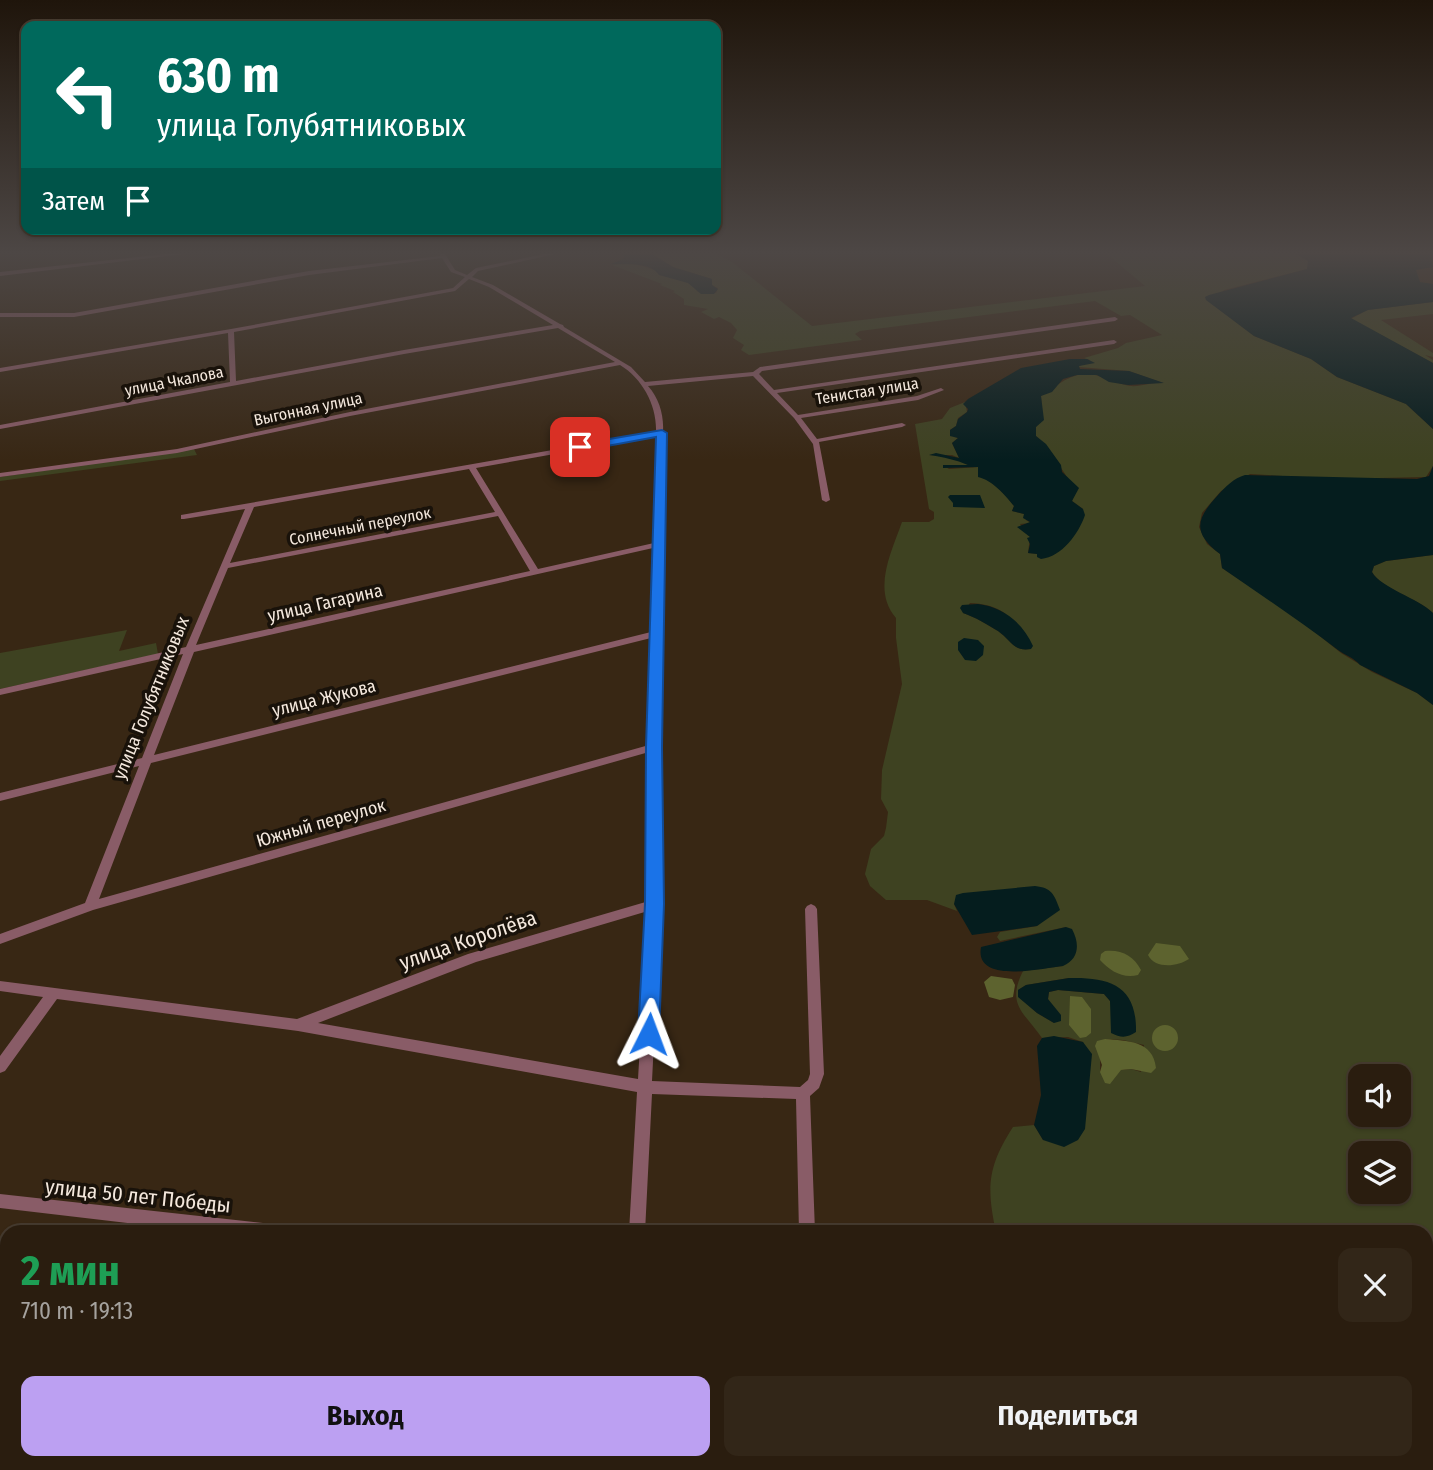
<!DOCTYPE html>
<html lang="ru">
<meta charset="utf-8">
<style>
body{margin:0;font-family:"Fira Sans Condensed",sans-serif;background:#322618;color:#f1f3f6;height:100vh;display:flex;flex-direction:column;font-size:26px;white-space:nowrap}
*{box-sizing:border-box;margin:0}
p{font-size:23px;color:#a5a29e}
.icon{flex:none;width:38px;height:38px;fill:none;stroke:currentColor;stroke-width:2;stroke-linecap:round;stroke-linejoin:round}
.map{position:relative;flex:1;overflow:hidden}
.details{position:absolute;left:0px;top:1225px;width:1433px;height:245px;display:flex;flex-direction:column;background:#2a1d0f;border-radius:21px 21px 0 0;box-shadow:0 2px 5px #0004,0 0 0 2px #463b2f}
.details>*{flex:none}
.guide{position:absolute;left:21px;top:21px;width:700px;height:214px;border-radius:14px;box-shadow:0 2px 5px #0004,0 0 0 2px #463b2f;background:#00695c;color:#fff;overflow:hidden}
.fabs{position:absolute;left:1348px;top:1064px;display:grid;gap:14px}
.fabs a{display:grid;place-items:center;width:63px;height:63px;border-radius:14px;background:#2a1d0f;box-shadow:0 2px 5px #0004,0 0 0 2px #463b2f;font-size:35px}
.pin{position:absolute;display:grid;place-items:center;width:60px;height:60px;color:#fff;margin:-30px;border-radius:14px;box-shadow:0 4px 10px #0006}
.me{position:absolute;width:77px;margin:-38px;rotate:3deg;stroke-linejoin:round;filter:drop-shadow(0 0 5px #0008)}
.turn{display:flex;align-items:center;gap:24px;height:147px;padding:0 21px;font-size:32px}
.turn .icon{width:91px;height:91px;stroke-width:2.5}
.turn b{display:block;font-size:49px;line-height:60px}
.then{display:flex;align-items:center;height:66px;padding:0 21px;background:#0003;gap:14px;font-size:26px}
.round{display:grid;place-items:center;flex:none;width:74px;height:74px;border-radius:14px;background:#322618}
.headline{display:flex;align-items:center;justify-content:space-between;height:119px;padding:0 21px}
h1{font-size:42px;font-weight:700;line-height:52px;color:#1e9e55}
.primary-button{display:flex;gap:14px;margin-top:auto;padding:14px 21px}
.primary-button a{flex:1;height:80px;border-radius:14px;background:#bca0f2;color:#111;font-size:28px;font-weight:700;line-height:80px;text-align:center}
.primary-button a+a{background:#322618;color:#f1f3f6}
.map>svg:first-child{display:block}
</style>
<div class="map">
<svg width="1433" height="1470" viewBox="0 0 1433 1470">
<rect width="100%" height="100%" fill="#382714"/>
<!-- green -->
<path fill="#3e4221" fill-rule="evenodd" d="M652,254h65l15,8 80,64 333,-40 -38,-32h189l13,7 -2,8 -83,21 -14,12 44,34 57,23 26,18 69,27 27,25v37l-7,11 -92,2 -84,-5 -29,17 -19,22 -3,14 8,17 13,10 2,14 74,49 45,36 31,19 45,21 16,12v765h-578l-20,-7h223l9,4 -1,-4h360v-231h-369l-7,-6 -24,3 -3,3h-27c-10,-46 -8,-66 17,-105l21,-2 9,15 45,-43 1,-26 -6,-29 -15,-5 -26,1c-18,-26 -36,-33 -19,-67l40,-5 3,-39 -66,14 -3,-4 3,-5 37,-6 8,-7 -91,-15 3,7 -30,-11h-41l-16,-14 -5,-12 6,-25 13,-13 2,-8 2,-16 -7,-13 1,-29 20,-86 -6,-46v-20c-24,-28 -5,-65 6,-96h27l5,-3v-7l-5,-3 -14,-85 27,-5 8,-11 15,-6 2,10 -9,6 -2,8 -6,4v5l8,3 -6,5 7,15 -7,-3h-22l21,2 17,8h-25l6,4 29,-2v9c14,4 27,18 36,30l-2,5 12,3 2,6 5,3 -11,1 10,13 -2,16 10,1 45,-45 -11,-8 4,-12c-14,-18 -24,-37 -40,-53v-9l6,-11 -1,-20c16,-10 32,-26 54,-21 12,3 22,9 35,11 12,1 21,-4 33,-3l-34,-12 -51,-4 12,-7 -6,-2 34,-10 8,-5 36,-8 -32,-20 -9,1 -26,-15 -235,30 -5,3 7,6 -113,15 -8,-5 3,-5 -11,-7 4,-8 -6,-7 -12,-6 -5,2 -13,-7 7,-3 -24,-4v-6l-11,-7 2,-1 -15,-6 2,-1 -50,-19c17,-3 29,0 45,6l2,4c14,2 33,6 39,17l18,1 2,-5 -6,-3v-6l-39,-12zM970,603c37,2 44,17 61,46 -18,3 -20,-9 -33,-18 -10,-6 -23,-14 -35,-18zM1069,978l60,22 -19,1 -6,-7 -46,-4 -9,2 -1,7 6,24 -17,-10 -18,-16 -1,-7 8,-5zM1105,1039l18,1 21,5 -3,27 -10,-3 -31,3v-15zM1360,1076h38v39h-38zM1360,1153h38v39h-38z
M1433,302v12l-52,6 52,33v4l-8,-2 8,5v3l-82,-44 16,-9z
M194,449l3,6 -197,26v-4z
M1433,555v58c-15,-15 -52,-24 -61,-41l2,-6 12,-5z
M127,630l-8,21 37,-8 2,11 -158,35v-36z
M533,1463h141l69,7h-275z"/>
<!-- forest -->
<path fill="#5d632f" d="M1156,943l24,3 9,13c-12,8 -34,10 -41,-4z
M1105,951c16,-2 29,5 36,19l-3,5c-15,4 -28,-4 -38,-15l1,-6z
M991,976l21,3 3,6 -2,12 -13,3 -11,-3 -5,-15z
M1070,996l12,1 9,12v24l-5,4 -6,1 -11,-13z
M1152 1038a13 13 0 1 1 26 0a13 13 0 1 1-26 0Z
M1105,1039c22,2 48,1 51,29l-5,5 -20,-4 -10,1 -11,14 -5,-1 -5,-11 2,-7 -7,-19 2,-5z"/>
<!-- water -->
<path fill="#051d1e" d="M624,254h28l21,13 39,12v6l6,4 -4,5h-13l-13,-11 -29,-8c-9,-14 -33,-10 -48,-11l12,-5z
M1296,254l134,1 3,12 -17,3 4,12 13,2v18l-65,8 -17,8 82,45v66l-27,-25 -69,-27 -26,-18 -57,-23 -48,-36 -1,-3 4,-2 98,-26 1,-8z
M1070,359h17l8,4 -16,3 1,3 49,2 35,12 -36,2 -19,-3 -12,-7h-20l-14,4 -11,13 -11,4 3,24 -8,7v9l10,8 15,21 1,7 17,16 -7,13 11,8 2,6c-6,18 -23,42 -44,44l-4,-2v-3l-9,-1 2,-9 -3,-6 3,-1 -13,-10 13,-5 -7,-4 1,-4 -12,-3 2,-5c-9,-11 -22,-26 -36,-29v-10l-35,1v-3h25c-12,-5 -24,-8 -39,-10l7,-2 23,5 -7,-15 6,-5 -8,-2v-6l6,-4 2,-7 9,-7 1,-3 -5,-5 5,-5 53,-31z
M1433,466v89l-47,6 -12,5 -2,6c9,16 46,26 61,41v92l-16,-12 -57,-28c-7,-8 -14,-9 -22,-15 -38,-29 -77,-55 -116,-82l-2,-14c-29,-22 -23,-36 -2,-59 7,-8 16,-17 27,-20l172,4 12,-3z
M950,495h30l5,13 -32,-1v-4l-5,-6z
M978,604c25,3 45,19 55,42l-2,3c-18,3 -20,-9 -33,-18 -10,-6 -23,-14 -35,-18l-3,-5 2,-3z
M964,638l14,2 6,6 -1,9 -7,6 -11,-1 -7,-10v-8z
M1035,886c17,2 19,8 25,24l-23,16 -65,9 -18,-31 2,-9 7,-2z
M1066,927l6,2c8,15 7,30 -9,37 -20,2 -89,19 -82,-19z
M1069,978c40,-1 68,7 67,54 -9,6 -15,6 -25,1l-1,-32 -6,-7 -46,-4 -9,2 -1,7 13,16v6l-7,2 -17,-10 -19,-16v-7l8,-5z
M1054,1036l29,6 9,12 -7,75 -7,11 -14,7 -21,-7 -9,-15 7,-30 -4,-49 5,-8z"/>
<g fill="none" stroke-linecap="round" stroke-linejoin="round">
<!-- minor -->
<path fill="#895c67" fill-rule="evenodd" d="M165,254h19l-184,22v-4z
M440,254h5l10,16 12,5 9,-7 68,-14h11l-77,17 -6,6 21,8 67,39 3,1 1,2 67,40 14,15 108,-10 7,-5 355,-50 3,2 -3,2 -353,50 -3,3 15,16 340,-50 3,2 -3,2 -337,49 21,22 119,-19 24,-8 3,2 -26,10 -117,18 16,21 85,-16 4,2 -4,2 -83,15 11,58 -4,2 -4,-2 -9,-56 -19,-26 -41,-42 -105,10c11,12 16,29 15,45l3,2 -3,2 -4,312 2,157 -9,177 148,6 8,-7 2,-6 -5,-165 2,-3 4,-2 4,2 2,3 7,165 -5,14 -9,8 5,136h-16l-3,-133 -144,-5 -7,138h-16l8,-140 -339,-61 -241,-32 -52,72 -5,2v-17l43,-59 -43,-6v-10l297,38 171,-65 181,-53v-149l-556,158 -93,34v-10l85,-31 54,-137 -139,35v-8l142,-35 41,-104 -183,41v-6l186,-42 59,-138 -61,10h-3v-4l475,-83c1,-26 -13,-53 -36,-67l-270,51 -173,37 -177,24v-4l177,-24 173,-37 265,-50 -57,-34 -154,26 -404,75v-4l230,-43 -2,-49 -228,39v-4l231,-39 222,-41 12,-11 -14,-5 -9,-14 -133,17 -235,42h-74v-4h74l235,-42 131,-15zM469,279l20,8 64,38 -149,25 -168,31 -2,-49 221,-41zM656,436l-2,107 -116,26 -62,-101zM469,469l26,43 -265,51 24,-56zM498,516l32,55 -334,74 32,-77zM653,548l-2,84 -497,123 40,-103zM651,638l-2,107 -550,154 52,-136zM648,911l-10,168 -320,-56 158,-61z
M0,1194l272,30 6,2 2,6h-76l-204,-24z
M237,1463h128l-4,7h-126z
M809,1463h35l3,7h-34z"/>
</g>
<!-- sky -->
<linearGradient id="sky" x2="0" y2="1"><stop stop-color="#1f150b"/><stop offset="0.55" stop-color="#4d4745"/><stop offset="1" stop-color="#4d4745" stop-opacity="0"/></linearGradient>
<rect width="1433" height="460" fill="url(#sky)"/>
<!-- route -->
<path fill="#1a73e8" stroke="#114b97" stroke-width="2" d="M662,430l5,3 -5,314 2,157 -5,130 -3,7 -7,2 -8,-2 -3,-7 7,-130 1,-157 10,-310 -76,14 -5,-4 5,-3z"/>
<g text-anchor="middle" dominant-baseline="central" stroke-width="7" stroke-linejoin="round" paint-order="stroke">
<!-- far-street labels -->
<g font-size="16" fill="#f4e8dd" stroke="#19120a">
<text transform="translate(174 381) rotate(-11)">улица Чкалова</text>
<text transform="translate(867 391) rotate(-9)">Тенистая улица</text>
<text transform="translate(308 409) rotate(-12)">Выгонная улица</text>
<text transform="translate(360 526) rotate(-11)">Солнечный переулок</text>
</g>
<!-- street labels -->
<g font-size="18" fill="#f4e8dd" stroke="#19120a">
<text transform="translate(325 603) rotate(-13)">улица Гагарина</text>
<text transform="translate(151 698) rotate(-68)">улица Голубятниковых</text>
<text transform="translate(324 698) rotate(-14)">улица Жукова</text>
<text transform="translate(321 823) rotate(-16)">Южный переулок</text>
</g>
<!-- near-street labels -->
<g font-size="21" fill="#f4e8dd" stroke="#19120a">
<text transform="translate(468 940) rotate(-19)">улица Королёва</text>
<text transform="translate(138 1196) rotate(6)">улица 50 лет Победы</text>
</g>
</g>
</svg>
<div class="fabs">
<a><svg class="icon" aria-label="sound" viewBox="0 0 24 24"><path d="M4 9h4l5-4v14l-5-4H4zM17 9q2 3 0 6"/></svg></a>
<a><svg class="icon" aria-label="layers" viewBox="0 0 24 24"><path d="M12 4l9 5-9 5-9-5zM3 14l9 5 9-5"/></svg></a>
</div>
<div class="pin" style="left:580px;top:447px;background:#d93025"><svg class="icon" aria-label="arrive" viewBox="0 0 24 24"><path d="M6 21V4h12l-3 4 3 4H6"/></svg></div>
<svg class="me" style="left:649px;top:1034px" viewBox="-20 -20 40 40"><path d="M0-17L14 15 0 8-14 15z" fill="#1a73e8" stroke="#fff" stroke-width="4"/></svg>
<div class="guide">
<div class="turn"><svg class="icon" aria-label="left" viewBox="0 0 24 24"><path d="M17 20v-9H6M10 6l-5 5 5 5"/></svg><div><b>630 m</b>улица Голубятниковых</div></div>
<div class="then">Затем<svg class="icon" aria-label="arrive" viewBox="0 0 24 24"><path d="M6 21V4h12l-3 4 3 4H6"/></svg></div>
</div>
<section class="details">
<div class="headline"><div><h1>2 мин</h1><p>710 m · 19:13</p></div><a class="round"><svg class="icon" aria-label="close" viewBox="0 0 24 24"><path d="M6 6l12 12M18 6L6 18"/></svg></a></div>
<div class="primary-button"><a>Выход</a><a>Поделиться</a></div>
</section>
</div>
